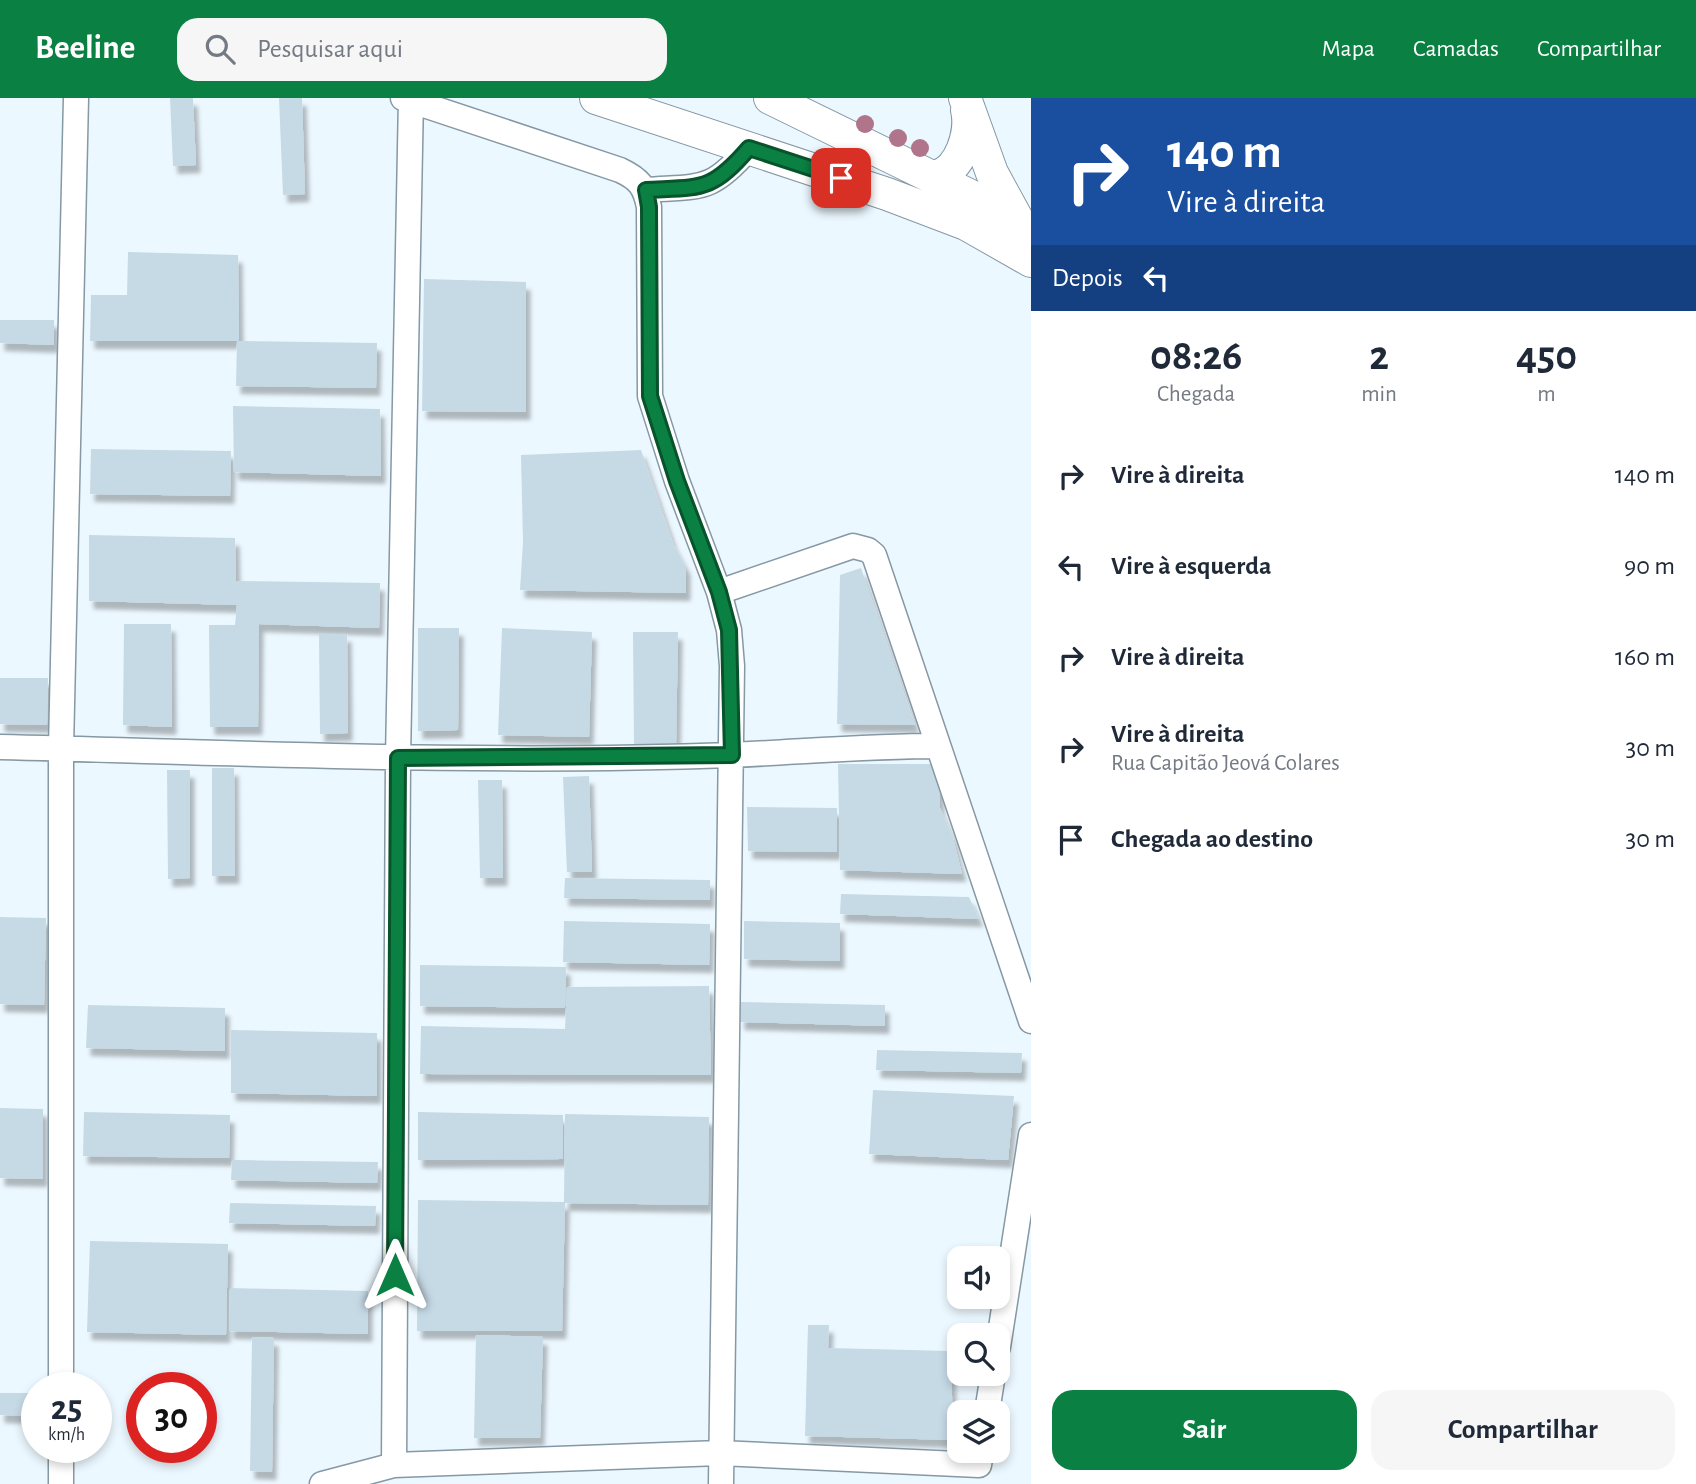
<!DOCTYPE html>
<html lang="pt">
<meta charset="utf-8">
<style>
body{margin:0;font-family:"Alegreya Sans",sans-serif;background:#f6f6f7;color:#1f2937;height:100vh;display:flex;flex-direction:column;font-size:26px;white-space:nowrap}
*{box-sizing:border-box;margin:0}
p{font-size:23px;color:#747a83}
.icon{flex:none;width:38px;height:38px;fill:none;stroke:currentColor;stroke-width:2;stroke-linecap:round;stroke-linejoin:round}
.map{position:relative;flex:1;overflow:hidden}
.sheet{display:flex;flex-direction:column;background:#fff;width:665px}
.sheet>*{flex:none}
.guide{background:#1a4fa0;color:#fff;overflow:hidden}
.tools{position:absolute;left:947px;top:1148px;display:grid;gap:14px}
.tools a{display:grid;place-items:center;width:63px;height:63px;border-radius:14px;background:#fff;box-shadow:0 4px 10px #0003;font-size:35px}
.speed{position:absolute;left:21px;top:1274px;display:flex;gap:14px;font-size:35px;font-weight:700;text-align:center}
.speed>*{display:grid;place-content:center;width:91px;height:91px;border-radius:50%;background:#fff;box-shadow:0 4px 10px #0003;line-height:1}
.speed small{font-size:18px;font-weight:400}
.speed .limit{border:10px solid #d22;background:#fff;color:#111}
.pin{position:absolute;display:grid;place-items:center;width:60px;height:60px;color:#fff;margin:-30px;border-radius:14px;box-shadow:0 4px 10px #0006}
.me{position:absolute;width:77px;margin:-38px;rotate:0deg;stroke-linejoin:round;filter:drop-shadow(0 0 5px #0008)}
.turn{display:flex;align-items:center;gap:24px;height:147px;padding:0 21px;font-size:32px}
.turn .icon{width:91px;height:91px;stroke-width:2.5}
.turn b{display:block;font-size:49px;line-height:60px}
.then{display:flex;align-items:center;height:66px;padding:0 21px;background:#0003;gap:14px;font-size:26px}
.eta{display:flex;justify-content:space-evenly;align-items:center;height:119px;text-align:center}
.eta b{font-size:42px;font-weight:600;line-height:49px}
.cta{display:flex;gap:14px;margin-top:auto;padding:14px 21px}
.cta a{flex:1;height:80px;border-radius:21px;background:#0b8043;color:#fff;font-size:28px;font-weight:600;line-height:80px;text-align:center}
.cta a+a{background:#f6f6f7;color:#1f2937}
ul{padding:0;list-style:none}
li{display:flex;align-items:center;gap:21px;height:91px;padding:0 21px}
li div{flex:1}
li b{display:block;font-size:26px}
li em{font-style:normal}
header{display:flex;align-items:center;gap:42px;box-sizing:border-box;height:98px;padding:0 35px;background:#0b8043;color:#fff}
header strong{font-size:33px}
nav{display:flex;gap:38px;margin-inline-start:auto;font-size:24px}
.search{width:490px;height:63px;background:#f6f6f7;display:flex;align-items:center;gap:18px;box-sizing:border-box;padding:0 24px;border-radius:21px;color:#747a83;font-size:26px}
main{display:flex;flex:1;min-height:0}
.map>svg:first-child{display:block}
</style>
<header>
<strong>Beeline</strong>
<div class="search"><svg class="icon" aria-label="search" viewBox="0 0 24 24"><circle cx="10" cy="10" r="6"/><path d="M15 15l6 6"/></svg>Pesquisar aqui</div>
<nav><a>Mapa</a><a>Camadas</a><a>Compartilhar</a></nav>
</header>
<main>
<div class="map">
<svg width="1031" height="1386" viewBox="0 0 1031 1386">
<defs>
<filter id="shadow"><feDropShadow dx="4.5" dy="8" stdDeviation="2" flood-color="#0004"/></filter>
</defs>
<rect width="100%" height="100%" fill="#ecf8ff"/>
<!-- building -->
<path fill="#c6dae6" filter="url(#shadow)" d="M170,0h23l3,67 -23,1z
M279,0h23l3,96 -22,1z
M128,154l110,3 1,86 138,2 -1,45 -140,-2 1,-45h-147l1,-46h36z
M424,181l102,3v130l-104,-1z
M0,222h54v25l-54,-2z
M233,308l147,3 1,67 -147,-4z
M91,351l140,2 -1,45 -140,-2z
M641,352l32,93 13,24v26l-166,-3 3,-48 -2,-87z
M89,437l146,3 1,43 144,2 -1,45 -120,-4 -1,103h-48l-1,-102h26l2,-20 -148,-4z
M861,470l54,157 -78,-1 3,-149z
M124,526h47l1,103 -49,-2z
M418,530h41l-1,102 -40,1z
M502,530l90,4 -3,105 -91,-2z
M633,534h45l-2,114h-42z
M319,536h28l1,99 -28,1z
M0,580h48l-1,47 -47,-1z
M838,666h101l1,44 13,30 9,36 -122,-4z
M212,670h22l1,108h-23z
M167,672h23v108l-22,1z
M589,678l3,96h-25l-4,-95z
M478,682h24l1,98h-23z
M747,709l90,1v44l-89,-1z
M565,780l145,2v20l-146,-2z
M841,796l128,3 10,22 -139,-5z
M0,819l46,1 -2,87 -44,-1z
M564,823l146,3 -1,41 -146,-3z
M744,823l96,2v38l-96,-2z
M420,867l146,2 -1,41 -145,-2z
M709,888l2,89 -291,-1 1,-48 144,3 2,-42z
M740,904l145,3v21l-145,-4z
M88,907l137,3v43l-139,-3z
M231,932l146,3v63l-146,-3z
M877,952l145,3 -1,20 -145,-3z
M873,992l141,6 -6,64 -139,-6z
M0,1010l43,1v70l-43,-1z
M84,1014l146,3 -1,43 -146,-2z
M418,1014l145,3v44l-145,1z
M565,1016l144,3 -1,88 -143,-2 -3,128h-145l1,-131 146,2z
M232,1062l146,2 -1,21 -146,-3z
M230,1105l146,3 -1,20 -146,-3z
M90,1143l138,3 -2,91 -139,-3z
M230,1190l138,3v43l-139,-3z
M808,1227h21l-1,23 123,3 2,89 -148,-4z
M476,1237l67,2 -3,101h-66z
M252,1239l22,1 -2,134 -22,-1z
M0,1295h37v23l-37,-1z"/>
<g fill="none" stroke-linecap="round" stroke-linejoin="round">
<!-- minor casing -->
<g stroke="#8598a3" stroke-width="27">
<path id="minor" d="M403,0l217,72c19,9 25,16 29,37l1,189 27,85 42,111 10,38 3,36 -11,818
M646,92c56,-4 65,2 103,-42
M719,494l134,-46 15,4 6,5 157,466
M0,649c243,6 488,17 731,8 69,-3 138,-9 207,-9
M998,1249l33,-212
M61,1290v-640l15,-650
M987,1314l6,-38
M61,1349v37
M394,1367l4,-707 13,-660
M322,1386l72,-19 326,-12 259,12 2,-14"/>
</g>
<!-- tertiary casing -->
<g stroke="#8598a3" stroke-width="34">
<path id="tertiary" d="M596,0l291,96 79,30 65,37
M770,0l211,103 42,42
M965,0l27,75 30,55
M935,79c26,-6 37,-45 32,-67"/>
</g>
<!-- minor -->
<use href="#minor" stroke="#fff" stroke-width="24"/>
<!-- tertiary -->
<use href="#tertiary" stroke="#fff" stroke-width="32"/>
</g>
<!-- trees -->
<g fill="#b0758a">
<circle cx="865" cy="26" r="9"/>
<circle cx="898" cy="40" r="9"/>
<circle cx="920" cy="50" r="9"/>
</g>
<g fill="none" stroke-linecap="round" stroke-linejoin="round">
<!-- route casing -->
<g stroke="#07532c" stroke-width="18">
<path id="route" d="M395,1177l3,-517 334,-3 -3,-125 -10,-38 -42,-111 -27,-85 -1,-189 -3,-17c56,-3 65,2 103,-42l92,30"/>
</g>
<!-- route -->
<use href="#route" stroke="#0b8043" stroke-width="12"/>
</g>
</svg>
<div class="tools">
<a><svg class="icon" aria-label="sound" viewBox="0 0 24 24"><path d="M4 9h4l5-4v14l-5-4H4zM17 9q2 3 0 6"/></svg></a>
<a><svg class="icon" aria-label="search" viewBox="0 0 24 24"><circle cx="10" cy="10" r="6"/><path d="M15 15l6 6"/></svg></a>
<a><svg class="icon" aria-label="layers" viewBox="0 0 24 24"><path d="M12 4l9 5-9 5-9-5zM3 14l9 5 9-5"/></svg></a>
</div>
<div class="speed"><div>25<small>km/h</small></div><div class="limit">30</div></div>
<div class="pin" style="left:841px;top:80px;background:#d93025"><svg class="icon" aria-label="arrive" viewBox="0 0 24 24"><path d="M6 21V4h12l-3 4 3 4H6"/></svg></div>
<svg class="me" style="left:395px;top:1177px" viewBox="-20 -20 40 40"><path d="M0-17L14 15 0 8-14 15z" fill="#0b8043" stroke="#fff" stroke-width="4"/></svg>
</div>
<section class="sheet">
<div class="guide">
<div class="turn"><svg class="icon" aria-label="right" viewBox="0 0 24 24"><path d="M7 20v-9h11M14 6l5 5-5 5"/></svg><div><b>140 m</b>Vire à direita</div></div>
<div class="then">Depois<svg class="icon" aria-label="left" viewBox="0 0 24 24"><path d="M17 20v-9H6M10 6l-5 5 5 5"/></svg></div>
</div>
<div class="eta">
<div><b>08:26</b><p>Chegada</p></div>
<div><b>2</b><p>min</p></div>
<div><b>450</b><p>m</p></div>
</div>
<ul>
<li><svg class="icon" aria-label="right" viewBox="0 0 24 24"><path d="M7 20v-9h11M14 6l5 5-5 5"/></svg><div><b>Vire à direita</b></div><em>140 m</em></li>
<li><svg class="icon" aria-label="left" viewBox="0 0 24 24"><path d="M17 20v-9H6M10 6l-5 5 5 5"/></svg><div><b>Vire à esquerda</b></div><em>90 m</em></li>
<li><svg class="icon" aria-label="right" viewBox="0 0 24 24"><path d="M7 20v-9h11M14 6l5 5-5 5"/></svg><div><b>Vire à direita</b></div><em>160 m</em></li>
<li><svg class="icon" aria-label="right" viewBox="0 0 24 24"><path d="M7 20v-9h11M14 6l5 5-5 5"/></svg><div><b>Vire à direita</b><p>Rua Capitão Jeová Colares</p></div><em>30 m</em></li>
<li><svg class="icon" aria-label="arrive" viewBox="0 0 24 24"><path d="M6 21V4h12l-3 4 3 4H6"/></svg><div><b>Chegada ao destino</b></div><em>30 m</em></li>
</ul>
<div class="cta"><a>Sair</a><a>Compartilhar</a></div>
</section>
</main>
